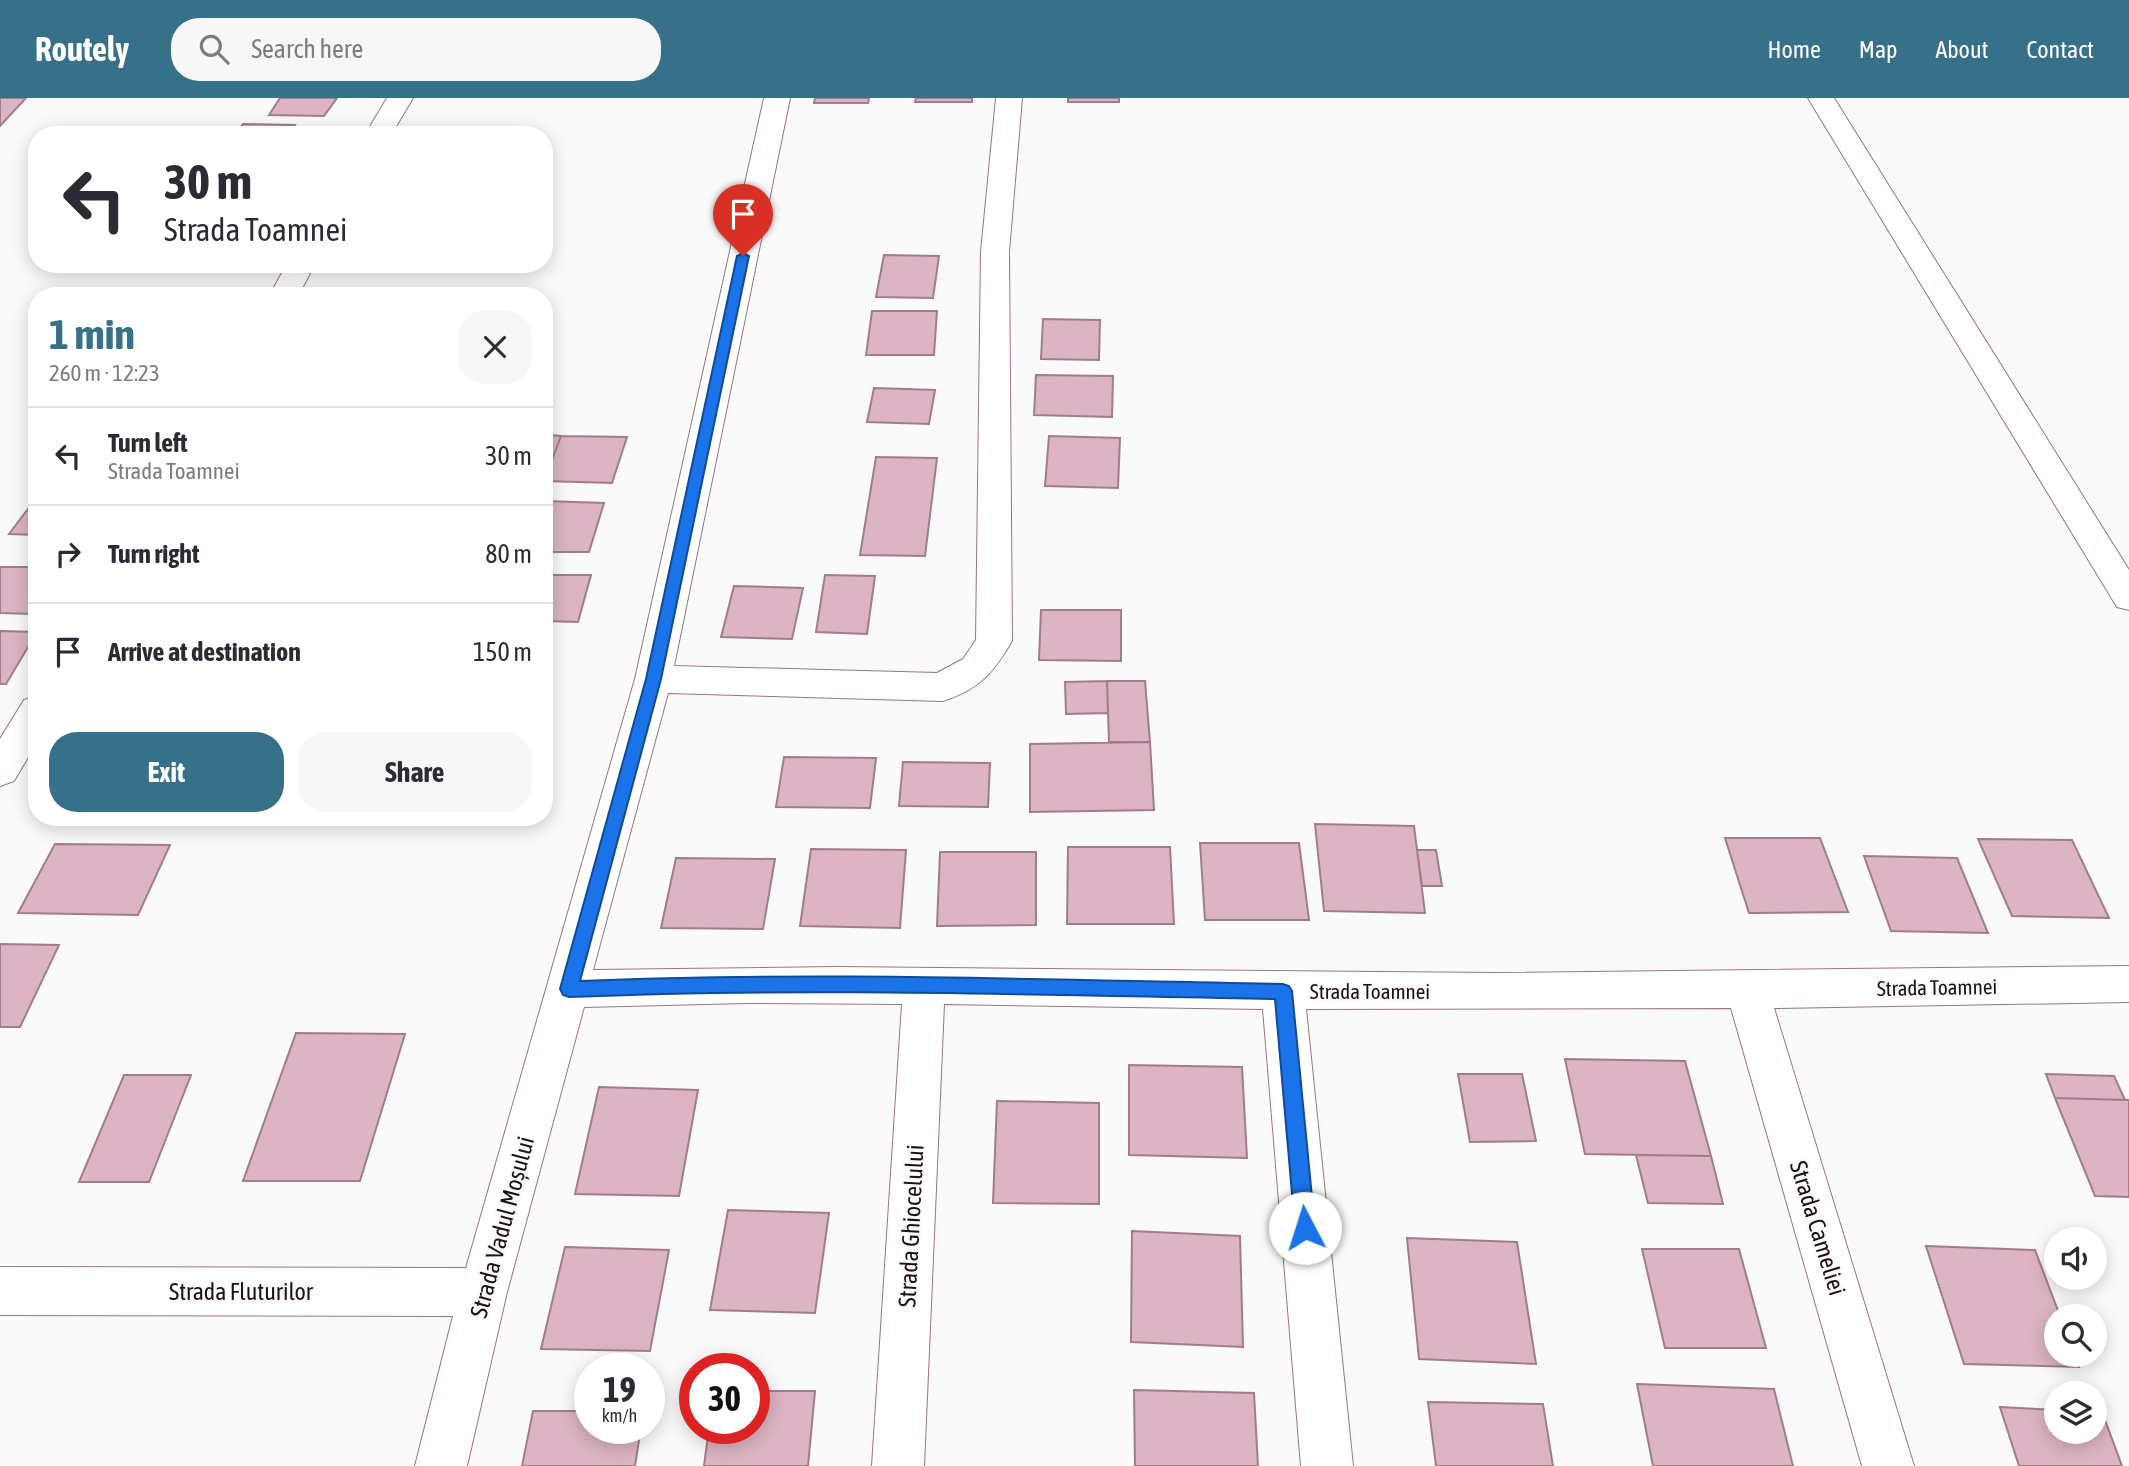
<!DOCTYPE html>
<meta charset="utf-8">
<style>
body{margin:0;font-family:"Asap Condensed",sans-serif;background:#f7f7f7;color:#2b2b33;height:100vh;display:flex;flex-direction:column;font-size:26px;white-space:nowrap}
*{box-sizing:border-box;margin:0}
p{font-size:23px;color:#7c7c81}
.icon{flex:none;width:38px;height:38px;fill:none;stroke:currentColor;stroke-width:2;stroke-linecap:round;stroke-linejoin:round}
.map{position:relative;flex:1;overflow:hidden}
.side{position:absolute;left:28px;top:189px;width:525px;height:539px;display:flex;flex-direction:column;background:#fff;border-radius:28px;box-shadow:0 4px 18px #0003}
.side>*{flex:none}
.top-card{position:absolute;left:28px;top:28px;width:525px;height:147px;border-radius:28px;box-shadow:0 4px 18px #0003;background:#fff;color:#2b2b33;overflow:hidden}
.fabs{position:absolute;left:2044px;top:1129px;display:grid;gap:14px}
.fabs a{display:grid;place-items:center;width:63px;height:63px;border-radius:50%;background:#fff;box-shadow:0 4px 18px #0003;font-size:35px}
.speed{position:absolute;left:574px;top:1255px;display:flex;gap:14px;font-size:35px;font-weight:700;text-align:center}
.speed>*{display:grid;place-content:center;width:91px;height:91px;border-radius:50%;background:#fff;box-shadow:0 4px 18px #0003;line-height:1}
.speed small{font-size:18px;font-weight:400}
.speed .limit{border:10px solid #d22;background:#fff;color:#111}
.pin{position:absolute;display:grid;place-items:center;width:60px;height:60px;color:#fff;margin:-72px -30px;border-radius:50% 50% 50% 0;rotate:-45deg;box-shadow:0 0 7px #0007}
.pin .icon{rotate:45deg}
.me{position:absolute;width:77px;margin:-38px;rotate:355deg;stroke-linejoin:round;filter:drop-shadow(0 0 5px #0008)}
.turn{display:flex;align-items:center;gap:24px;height:147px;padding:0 21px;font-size:32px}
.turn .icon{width:91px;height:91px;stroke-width:2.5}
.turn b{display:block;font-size:49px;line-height:60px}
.round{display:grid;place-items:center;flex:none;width:74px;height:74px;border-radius:28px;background:#f7f7f7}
.summary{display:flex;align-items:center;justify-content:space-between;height:119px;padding:0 21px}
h1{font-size:42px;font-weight:700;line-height:52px;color:#367089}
.action{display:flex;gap:14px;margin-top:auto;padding:14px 21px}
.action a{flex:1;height:80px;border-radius:28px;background:#367089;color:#fff;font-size:28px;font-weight:700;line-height:80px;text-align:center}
.action a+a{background:#f7f7f7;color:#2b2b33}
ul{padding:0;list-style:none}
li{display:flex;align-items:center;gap:21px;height:98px;padding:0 21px;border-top:2px solid #e1e1e2}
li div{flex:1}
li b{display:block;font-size:26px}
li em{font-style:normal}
header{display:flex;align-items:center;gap:42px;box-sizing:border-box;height:98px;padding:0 35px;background:#367089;color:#fff}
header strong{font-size:33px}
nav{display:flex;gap:38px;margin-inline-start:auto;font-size:24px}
.search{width:490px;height:63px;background:#f7f7f7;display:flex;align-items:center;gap:18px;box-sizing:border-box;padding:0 24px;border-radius:28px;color:#7c7c81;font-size:26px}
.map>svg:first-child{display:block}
</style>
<header>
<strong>Routely</strong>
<div class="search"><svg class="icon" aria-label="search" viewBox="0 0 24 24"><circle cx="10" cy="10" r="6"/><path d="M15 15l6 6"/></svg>Search here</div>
<nav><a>Home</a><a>Map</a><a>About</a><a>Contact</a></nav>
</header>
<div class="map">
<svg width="2129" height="1368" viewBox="0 0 2129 1368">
<rect width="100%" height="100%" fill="#fafafa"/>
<!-- building -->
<path fill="#dcb4c3" stroke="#a17d8b" stroke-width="2" d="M0,0h26l-26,28z
M280,0h57l-13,18 -55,-1z
M815,0h54l-1,5h-54z
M916,0h56v4h-57z
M1068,0h51v4h-51z
M243,26l52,1 -6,10h-54z
M884,157l55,1 -6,42 -57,-1z
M872,213h65l-3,44h-68z
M1043,221l57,1 -1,40 -58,-1z
M1036,277l77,1 -1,41 -78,-2z
M874,290l61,2 -6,34 -62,-2z
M549,337l12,1 -11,29h-6v-19z
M561,338l66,1 -15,46 -68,-2z
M1049,338l71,2 -2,50 -73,-2z
M876,359l61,1 -12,98 -65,-1z
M37,399v38l-28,-1z
M544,403l60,2 -15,49h-45z
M0,469h37v44l-3,3 -34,-1z
M544,477h47l-13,47 -34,-1z
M825,477l50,1 -8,58 -51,-2z
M734,488l69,2 -11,51 -71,-2z
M1041,512h80v51l-82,-1z
M0,533l37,1 -31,52h-6z
M1107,583l1,32 -42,1 -1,-32z
M1107,583h38l5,61h-41z
M1150,644l4,68 -124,2v-68z
M784,659l92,1 -6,50 -94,-1z
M903,664l87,1 -2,44 -89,-1z
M1315,726l99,2 11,87 -101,-2z
M1725,740h95l28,74 -99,1z
M1978,741l94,1 37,78 -97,-2z
M1200,745h99l10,77h-104z
M55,746l115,1 -32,70 -120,-2z
M1068,749h102l4,77h-107z
M811,751l95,1 -6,78 -100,-2z
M1417,752h19l6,36h-20z
M940,754h96v73l-99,1z
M1864,758l93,2 31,75 -97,-2z
M676,760l99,1 -12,70 -102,-1z
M0,846l59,1 -39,82h-20z
M296,935l109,1 -45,147h-117z
M1565,961l120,2 26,95 -126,-2z
M1129,967l113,2 5,91 -118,-3z
M1458,976h64l14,67 -66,1z
M2046,976l68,2 11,24 -70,-2z
M124,977h67l-42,107h-70z
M599,989l99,3 -19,106 -104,-2z
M2055,1000l74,2v97l-34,-1z
M997,1003l102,2v101l-106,-1z
M1636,1057l75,1 12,48 -75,-1z
M728,1112l101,3 -14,100 -105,-3z
M1132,1133l108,5 3,111 -112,-5z
M1407,1140l110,4 19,122 -117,-5z
M1926,1148l109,4 25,66h-4v38h18l5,13 -115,-3z
M565,1149l104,3 -19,101 -109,-2z
M1642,1151h97l27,99h-101z
M1637,1286l137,5 19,77h-140z
M1134,1292l120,3 4,73h-123z
M754,1293h61l-7,75h-104l5,-38h45z
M1428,1304l115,2 10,62h-117z
M2000,1309l56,3v22h39v-21l7,1 20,54h-103z
M533,1313h57v17h51l-6,38h-113z"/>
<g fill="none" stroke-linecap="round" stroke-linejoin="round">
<!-- minor casing -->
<g stroke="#997482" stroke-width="2">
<path id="minor" d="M387,0h26l-22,37h-26z
M764,0h26l-116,568 263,7 26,-14 13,-19 5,-388 15,-154h26l-13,154 3,389c-19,32 -32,48 -69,60l-275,-8 -75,277 244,-3 657,6 635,-7v36l-355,6 140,458h-52l-131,-458 -425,1 47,457h-52l-38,-457 -319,-5 -20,462h-52l30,-462 -155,-1 -163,4 -77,285 -40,174h-52l38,-150 -453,-1v-48l466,1 169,-589z
M1808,0h26l295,472v40l-12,-3z
M287,166h28l-17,32h-29z
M37,598v46l-23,39 -14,5v-47l24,-39z"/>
</g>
<!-- minor -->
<use href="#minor" fill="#fff" fill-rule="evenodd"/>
</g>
<!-- route -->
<path fill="#1a73e8" stroke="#114b97" stroke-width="2" d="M743,155l6,3 -88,423 -81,302c234,-10 469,-1 703,3l6,2 3,5 23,237 -3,7 -7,3 -7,-3 -3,-7 -20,-229c-235,-4 -471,-12 -706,-2l-6,-2 -3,-6 86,-310 91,-423z"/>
<g text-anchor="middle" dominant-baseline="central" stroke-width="5" stroke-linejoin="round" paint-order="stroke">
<!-- street labels -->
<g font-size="21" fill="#1e1016" stroke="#fafafa">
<text transform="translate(1937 889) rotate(-1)">Strada Toamnei</text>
<text x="1370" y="893">Strada Toamnei</text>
</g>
<!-- near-street labels -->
<g font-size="24" fill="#1e1016" stroke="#fafafa">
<text transform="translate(911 1128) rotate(-87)">Strada Ghiocelului</text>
<text transform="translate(502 1129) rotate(-75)">Strada Vadul Moșului</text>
<text transform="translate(1818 1130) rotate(73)">Strada Cameliei</text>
<text x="241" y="1193">Strada Fluturilor</text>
</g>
</g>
</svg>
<div class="fabs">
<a><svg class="icon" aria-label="sound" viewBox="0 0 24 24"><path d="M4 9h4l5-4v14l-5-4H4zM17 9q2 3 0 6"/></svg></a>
<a><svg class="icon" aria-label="search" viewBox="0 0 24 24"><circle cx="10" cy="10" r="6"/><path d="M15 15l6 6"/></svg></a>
<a><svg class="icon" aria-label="layers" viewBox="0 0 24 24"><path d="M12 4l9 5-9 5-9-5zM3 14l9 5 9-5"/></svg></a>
</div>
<div class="speed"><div>19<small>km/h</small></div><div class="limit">30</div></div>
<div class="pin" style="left:743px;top:158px;background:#d93025"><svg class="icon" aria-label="arrive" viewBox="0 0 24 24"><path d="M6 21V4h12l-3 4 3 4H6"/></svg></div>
<svg class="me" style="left:1305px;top:1130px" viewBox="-20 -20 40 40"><circle r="19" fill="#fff"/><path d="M0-13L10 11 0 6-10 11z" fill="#1a73e8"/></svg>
<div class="top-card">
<div class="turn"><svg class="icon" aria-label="left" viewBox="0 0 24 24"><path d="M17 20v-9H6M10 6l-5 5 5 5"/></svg><div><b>30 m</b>Strada Toamnei</div></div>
</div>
<section class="side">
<div class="summary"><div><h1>1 min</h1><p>260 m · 12:23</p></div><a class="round"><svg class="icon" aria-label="close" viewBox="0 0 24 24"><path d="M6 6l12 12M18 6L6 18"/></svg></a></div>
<ul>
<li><svg class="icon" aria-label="left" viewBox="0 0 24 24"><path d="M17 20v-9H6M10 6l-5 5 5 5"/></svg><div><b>Turn left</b><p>Strada Toamnei</p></div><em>30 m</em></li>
<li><svg class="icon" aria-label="right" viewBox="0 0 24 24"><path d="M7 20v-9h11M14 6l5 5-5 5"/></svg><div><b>Turn right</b></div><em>80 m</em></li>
<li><svg class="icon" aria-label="arrive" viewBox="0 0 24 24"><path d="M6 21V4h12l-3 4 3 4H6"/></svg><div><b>Arrive at destination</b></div><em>150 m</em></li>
</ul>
<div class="action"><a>Exit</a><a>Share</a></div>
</section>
</div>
